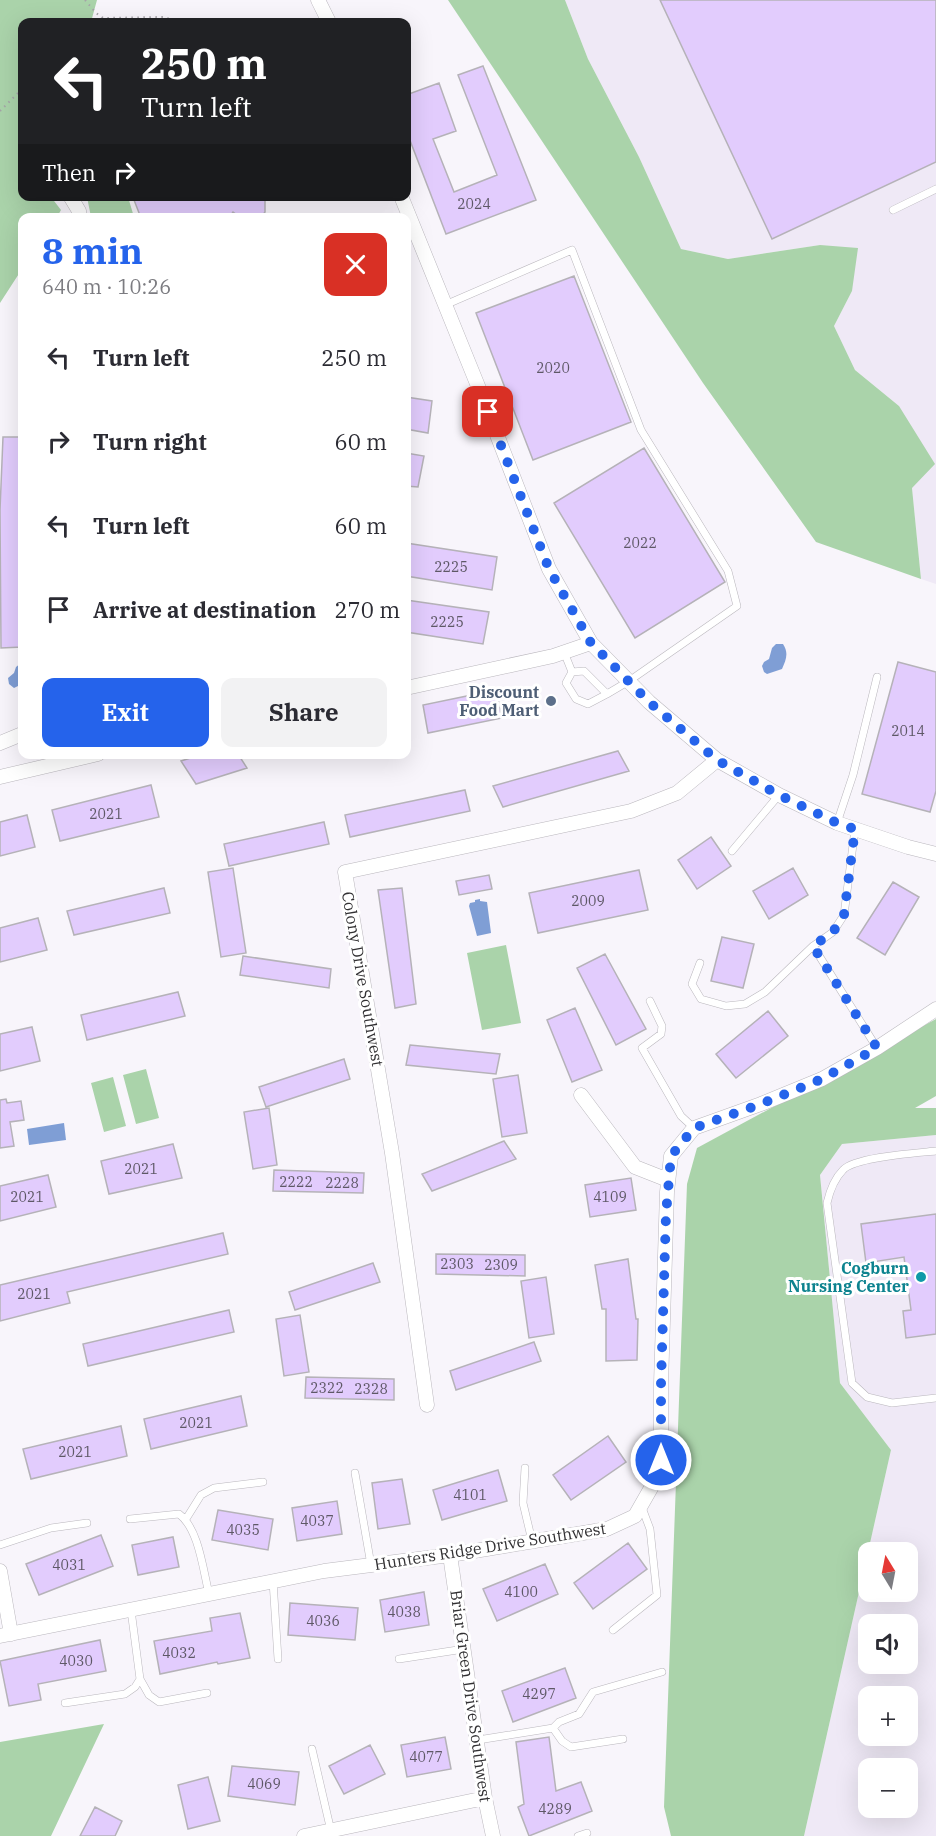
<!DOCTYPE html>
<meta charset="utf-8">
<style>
body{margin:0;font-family:"IBM Plex Serif",serif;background:#f2f2f3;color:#2b2b33;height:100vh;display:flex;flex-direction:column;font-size:22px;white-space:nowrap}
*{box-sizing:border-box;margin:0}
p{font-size:20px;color:#7c7c81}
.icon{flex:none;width:33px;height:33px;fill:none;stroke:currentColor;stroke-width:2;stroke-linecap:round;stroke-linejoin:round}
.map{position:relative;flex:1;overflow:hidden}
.side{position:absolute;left:18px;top:213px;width:393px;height:546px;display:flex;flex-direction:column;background:#fff;border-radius:12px;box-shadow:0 6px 24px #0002}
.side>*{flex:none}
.banner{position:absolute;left:18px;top:18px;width:393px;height:183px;border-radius:12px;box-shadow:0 6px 24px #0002;background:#202124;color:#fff;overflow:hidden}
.needle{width:39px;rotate:350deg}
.controls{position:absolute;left:858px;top:1542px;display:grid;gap:12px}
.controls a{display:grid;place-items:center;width:60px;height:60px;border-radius:12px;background:#fff;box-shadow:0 6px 24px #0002;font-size:30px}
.pin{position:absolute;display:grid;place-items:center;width:51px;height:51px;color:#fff;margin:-26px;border-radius:12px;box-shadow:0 3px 9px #0006}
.me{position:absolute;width:66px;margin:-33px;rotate:0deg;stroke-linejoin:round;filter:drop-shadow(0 0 4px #0008)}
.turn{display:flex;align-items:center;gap:21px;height:126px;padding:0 24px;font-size:27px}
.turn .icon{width:78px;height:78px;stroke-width:2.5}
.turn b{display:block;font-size:42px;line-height:51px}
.then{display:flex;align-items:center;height:57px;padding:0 24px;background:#0003;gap:12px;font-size:22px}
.round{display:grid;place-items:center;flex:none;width:63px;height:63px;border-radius:12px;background:#f2f2f3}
.headline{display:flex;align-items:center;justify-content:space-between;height:102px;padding:0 24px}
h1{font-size:36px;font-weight:800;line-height:45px;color:#2563eb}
.action{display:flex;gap:12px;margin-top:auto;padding:12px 24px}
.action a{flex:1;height:69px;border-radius:12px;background:#2563eb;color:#fff;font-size:24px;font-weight:800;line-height:69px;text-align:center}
.action a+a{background:#f2f2f3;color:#2b2b33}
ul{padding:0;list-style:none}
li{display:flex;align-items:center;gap:18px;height:84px;padding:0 24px}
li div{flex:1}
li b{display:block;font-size:22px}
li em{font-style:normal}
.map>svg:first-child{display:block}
</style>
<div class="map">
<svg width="936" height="1836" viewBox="0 0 936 1836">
<rect width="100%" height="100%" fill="#f8f5fb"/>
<!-- built -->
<path fill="#efe9f6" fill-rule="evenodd" d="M565,0h371v584l-15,-5 -9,-91 -13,-82 -44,-36 -21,-44 18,-35 -32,-46 -92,14 -47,-10 -42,-92 -51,-98z
M936,1135v701h-132l87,-386 -51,-67 -20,-208 22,-31zM868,1552h40v40h-40zM868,1624h40v40h-40zM868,1696h40v40h-40zM868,1768h40v40h-40z"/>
<!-- green -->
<path fill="#aad3aa" d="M0,0h97l-6,22h-69v133l-3,1 3,6v34l29,1 10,13 -4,7 -35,1v51l-22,34v26z
M448,0h117l23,59 51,98 42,92 47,10 92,-14 38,3 -6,43 -18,35 21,44 44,36 36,58 -23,24 9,91 -105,-37 -113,-159z
M87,197h41l6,20h-43z
M506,945l15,78 -39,7 -15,-77z
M936,1019v77l-21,12h21v27l-94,9 -22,31 20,208 51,67 -87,386h-133l-7,-29 23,-623 10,-36z
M146,1069l13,49 -23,6 -13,-49z
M113,1077l13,49 -22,6 -13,-49z
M104,1724l-53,112h-51v-94z"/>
<!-- water -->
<path fill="#7f9ed5" d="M776,644h7c6,9 3,16 -1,25l-15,5 -3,-2 -2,-6 2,-4 5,-3 3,-11z
M21,663h1v21l-8,4 -5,-4 -1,-6 6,-5 2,-6z
M480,899v2l7,1 4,31 -14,3 -8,-30 1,-3 5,-1v-2z
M64,1123l2,17 -37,5 -2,-16z"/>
<!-- building -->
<path fill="#e2ccfd" stroke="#b5b2b8" stroke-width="1.5" d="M660,0h276v162l-164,77z
M483,66l53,134 -90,34 -40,-104v-35l33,-12 17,48 -23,8 21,53 43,-17 -39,-100z
M144,196h121v16l-4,6h-20l-8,-6 -4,6h-88l-7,-18z
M574,276l57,146 -98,38 -57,-147z
M406,397l26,4 -4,32 -22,-4z
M3,437h19v210l-21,1 -1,-138z
M644,448l81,134 -90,56 -81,-135z
M406,453l18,3 -6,31 -12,-1z
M406,543l91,14 -5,33 -86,-14z
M406,600l83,12 -6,32 -77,-12z
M898,662l38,10v119l-6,21 -68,-18z
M496,690l6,28 -74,15 -5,-28z
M618,751l11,20 -126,36 -10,-21z
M203,754h35l9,14 -51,16 -15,-23z
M151,785l8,32 -99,24 -8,-31z
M465,790l5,21 -120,26 -5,-22z
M27,815l8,32 -35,9v-34z
M324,822l5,22 -100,22 -5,-22z
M711,837l20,29 -34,23 -19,-29z
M233,868l13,85 -25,4 -13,-85z
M793,868l15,27 -39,24 -16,-28z
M639,870l9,40 -110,23 -9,-40z
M489,875l3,14 -33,6 -3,-14z
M893,882l26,15 -34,58 -28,-17z
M164,888l6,25 -96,22 -7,-24z
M402,888l14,116 -21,4 -17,-118z
M38,918l9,32 -47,12v-34z
M722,937l32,7 -11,44 -32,-7z
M605,954l41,75 -30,16 -39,-77z
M243,956l88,13 -2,19 -89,-13z
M178,992l7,24 -98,24 -6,-25z
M575,1008l27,62 -30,12 -25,-62z
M768,1011l20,25 -52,42 -20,-24z
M32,1027l8,34 -40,10v-37z
M410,1045l90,9 -4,20 -90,-9z
M344,1059l6,20 -84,28 -7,-20z
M518,1075l9,58 -25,4 -9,-58z
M6,1099l1,4 14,-2 3,19 -14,2 4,24 -14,2v-48z
M269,1108l8,57 -24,4 -9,-57z
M504,1141l12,18 -84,32 -10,-17z
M173,1144l9,34 -73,16 -8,-33z
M274,1170l90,3 -1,20 -90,-2z
M48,1175l8,32 -56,14v-35z
M631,1178l5,32 -46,7 -5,-32z
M936,1214v120l-30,4 -3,-27 8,-1 -7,-53 -38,6 -5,-39z
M223,1233l5,21 -161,38 3,11 -70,18v-36z
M436,1254l89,1v21l-89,-2z
M628,1259l8,60h2l-1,41 -31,1v-52h-4l-7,-44z
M373,1263l7,19 -85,28 -6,-18z
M546,1277l8,57 -25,4 -8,-57z
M229,1310l5,22 -146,34 -5,-22z
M300,1315l9,57 -25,4 -8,-57z
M534,1342l7,19 -85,29 -6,-19z
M306,1377l88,2v21l-89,-2z
M241,1396l6,30 -96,23 -7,-30z
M121,1426l6,30 -96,23 -8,-30z
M608,1436l18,26 -55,38 -18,-25z
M498,1470l9,31 -65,19 -9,-30z
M402,1479l8,45 -32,5 -6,-46z
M337,1501l5,33 -45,7 -5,-33z
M218,1510l55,9 -5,31 -56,-10z
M101,1535l12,31 -74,29 -13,-31z
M173,1537l6,30 -41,8 -6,-30z
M628,1543l19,26 -54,40 -19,-26z
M545,1564l13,30 -61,27 -14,-32z
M424,1592l5,33 -44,7 -5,-32z
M290,1603l68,5 -3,32 -67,-5z
M240,1613l10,45 -32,6 -1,-2 -57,12 -6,-33 58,-10 -2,-13z
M100,1640l6,31 -68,13 3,16 -32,6 -9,-45z
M565,1668l11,30 -63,24 -11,-31z
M445,1737l6,32 -44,8 -6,-32z
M549,1737l7,54 25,-9 11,29 -63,25 -11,-29 6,-3 -8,-62z
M370,1745l15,29 -41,20 -15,-28z
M232,1766l67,6 -4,33 -67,-9z
M208,1777l12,44 -32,8 -10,-44z
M95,1807l27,14 -7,15h-35z"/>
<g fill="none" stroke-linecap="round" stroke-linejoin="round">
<!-- lane casing -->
<g stroke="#bab7bd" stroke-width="8">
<path id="lane" d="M893,210l43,-21
M445,305l127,-55 69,180 87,141 9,35 -108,75 -22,13 -23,-23 -12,1 -8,-20
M572,672l-6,11 10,16 12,5 19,-10
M837,823l16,-48 24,-98
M732,851l47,-56
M813,946l64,102
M700,963l-8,21 9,15 25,7 19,-2 20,-12 48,-46 20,-14 11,-17 11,-86
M650,1001l12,25 -1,8 -19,14 39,68 13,12
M936,1151c-19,2 -81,6 -93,19 -9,9 -13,20 -16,33l25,180 15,14 25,6 44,-5
M525,1468l-2,35 9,38
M355,1473l16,92
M130,1519l49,-5c20,15 24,56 30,80
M186,1519l15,-24 13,-7 49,-6
M0,1545l51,-17 36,-5
M273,1581l5,78
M613,1630l44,-35 -7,-66 -9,-24
M399,1659l65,-10
M140,1679l9,16 10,7 48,-9
M65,1703l60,-9 10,-7 5,-8 -9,-69
M553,1728l9,13 9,6 52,-8
M478,1740l75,-12 6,-6 20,-8 14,-22 69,-20
M312,1749l19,82
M578,1836l9,-3"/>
</g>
<!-- street casing -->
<g stroke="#bab7bd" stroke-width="15">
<path id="street" d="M318,0l11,22
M70,196l9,15 1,7
M401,196l79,195 69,178 42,74 58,59 68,58 62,35 58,28 71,24 28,7
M406,688l147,-32 38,-13
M0,743l22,-9
M0,777l98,-23
M581,1095l54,72 33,13
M427,1405l-35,-252 -47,-281 286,-61 46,-18 40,-33
M450,1555l35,243 8,38
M0,1571l11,63
M0,1636l324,-65 126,-16 157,-26 28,-13 16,-28 10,-28v-76l6,-192 4,-36 23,-28 67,-24 61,-25 55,-31 59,-39
M304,1836l181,-38"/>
</g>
<!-- path -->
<path stroke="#a5a3a8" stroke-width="2" stroke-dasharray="1.5 4.5" stroke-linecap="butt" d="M85,0l11,13 7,5 60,-1 18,5
M0,111l22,-22"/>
<!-- lane -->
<use href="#lane" stroke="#fff" stroke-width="7"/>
<!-- street -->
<use href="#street" stroke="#fff" stroke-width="14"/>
</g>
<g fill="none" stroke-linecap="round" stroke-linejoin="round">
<!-- route -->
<path stroke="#2563eb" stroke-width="10" stroke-dasharray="0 18" d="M488,412l61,157 42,74 58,59 68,58 62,35 58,28 18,6 -11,86 -11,17 -20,14 64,102 -55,31 -61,25 -67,24 -23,28 -5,58 -5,170v76"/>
</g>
<!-- markers -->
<circle fill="#5c6f8a" stroke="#fff" stroke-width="2" cx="551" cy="701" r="6"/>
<circle fill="#0f9aa8" stroke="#fff" stroke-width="2" cx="921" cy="1277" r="6"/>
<g text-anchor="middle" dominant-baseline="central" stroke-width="6" stroke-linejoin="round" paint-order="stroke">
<!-- number labels -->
<g font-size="14" fill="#5e5866">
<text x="474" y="204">2024</text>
<text x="553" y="368">2020</text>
<text x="640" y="543">2022</text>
<text x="451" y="567">2225</text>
<text x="447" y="622">2225</text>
<text x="908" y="731">2014</text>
<text x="106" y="814">2021</text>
<text x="588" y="901">2009</text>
<text x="141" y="1169">2021</text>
<text x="296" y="1182">2222</text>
<text x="342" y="1183">2228</text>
<text x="27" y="1197">2021</text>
<text x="610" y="1197">4109</text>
<text x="457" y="1264">2303</text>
<text x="501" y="1265">2309</text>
<text x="34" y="1294">2021</text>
<text x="327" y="1388">2322</text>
<text x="371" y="1389">2328</text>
<text x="196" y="1423">2021</text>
<text x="75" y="1452">2021</text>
<text x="470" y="1495">4101</text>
<text x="317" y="1521">4037</text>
<text x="243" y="1530">4035</text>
<text x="69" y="1565">4031</text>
<text x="521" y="1592">4100</text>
<text x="404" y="1612">4038</text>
<text x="323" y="1621">4036</text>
<text x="179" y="1653">4032</text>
<text x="76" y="1661">4030</text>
<text x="539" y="1694">4297</text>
<text x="426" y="1757">4077</text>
<text x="264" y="1784">4069</text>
<text x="555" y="1809">4289</text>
</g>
<!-- service labels -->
<g font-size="16" font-weight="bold" fill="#4e5e75" stroke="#fff" text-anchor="end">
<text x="539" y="692">Discount<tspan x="539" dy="18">Food Mart</tspan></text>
</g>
<!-- street labels -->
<g font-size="16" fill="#323133" stroke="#fff">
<text transform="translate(363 979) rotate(80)">Colony Drive Southwest</text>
<text transform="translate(490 1546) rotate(-9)">Hunters Ridge Drive Southwest</text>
<text transform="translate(471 1696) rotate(82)">Briar Green Drive Southwest</text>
</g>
<!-- culture labels -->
<g font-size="16" font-weight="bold" fill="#0d838f" stroke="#fff" text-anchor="end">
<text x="909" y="1268">Cogburn<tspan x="909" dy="18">Nursing Center</tspan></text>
</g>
</g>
</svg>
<div class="controls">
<a><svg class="needle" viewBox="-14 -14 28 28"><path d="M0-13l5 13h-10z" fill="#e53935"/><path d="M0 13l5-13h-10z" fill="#7c7c81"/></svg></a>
<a><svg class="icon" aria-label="sound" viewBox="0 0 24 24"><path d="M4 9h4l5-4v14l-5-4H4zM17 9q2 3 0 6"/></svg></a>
<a>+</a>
<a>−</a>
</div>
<div class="pin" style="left:488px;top:412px;background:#d93025"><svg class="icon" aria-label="arrive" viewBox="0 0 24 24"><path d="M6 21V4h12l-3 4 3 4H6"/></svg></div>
<svg class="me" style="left:661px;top:1460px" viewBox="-20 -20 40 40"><circle r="17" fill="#2563eb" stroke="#fff" stroke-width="3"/><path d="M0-11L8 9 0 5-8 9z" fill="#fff"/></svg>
<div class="banner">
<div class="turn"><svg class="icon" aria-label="left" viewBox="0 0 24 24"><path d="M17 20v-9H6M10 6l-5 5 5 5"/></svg><div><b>250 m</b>Turn left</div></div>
<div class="then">Then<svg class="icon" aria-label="right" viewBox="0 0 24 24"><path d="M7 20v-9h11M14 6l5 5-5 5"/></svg></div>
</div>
<section class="side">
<div class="headline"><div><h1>8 min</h1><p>640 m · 10:26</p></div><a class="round" style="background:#d93025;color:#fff"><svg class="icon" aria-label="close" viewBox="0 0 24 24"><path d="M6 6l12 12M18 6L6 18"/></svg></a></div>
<ul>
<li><svg class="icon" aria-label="left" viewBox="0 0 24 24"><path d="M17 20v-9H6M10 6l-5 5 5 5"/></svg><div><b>Turn left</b></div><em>250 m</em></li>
<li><svg class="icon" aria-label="right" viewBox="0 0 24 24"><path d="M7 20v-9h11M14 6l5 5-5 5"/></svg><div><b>Turn right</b></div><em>60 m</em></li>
<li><svg class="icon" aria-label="left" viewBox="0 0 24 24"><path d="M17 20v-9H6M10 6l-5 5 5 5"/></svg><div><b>Turn left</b></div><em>60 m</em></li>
<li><svg class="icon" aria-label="arrive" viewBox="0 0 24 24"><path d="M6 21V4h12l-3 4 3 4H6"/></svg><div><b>Arrive at destination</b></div><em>270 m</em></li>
</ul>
<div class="action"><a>Exit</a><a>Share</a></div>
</section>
</div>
